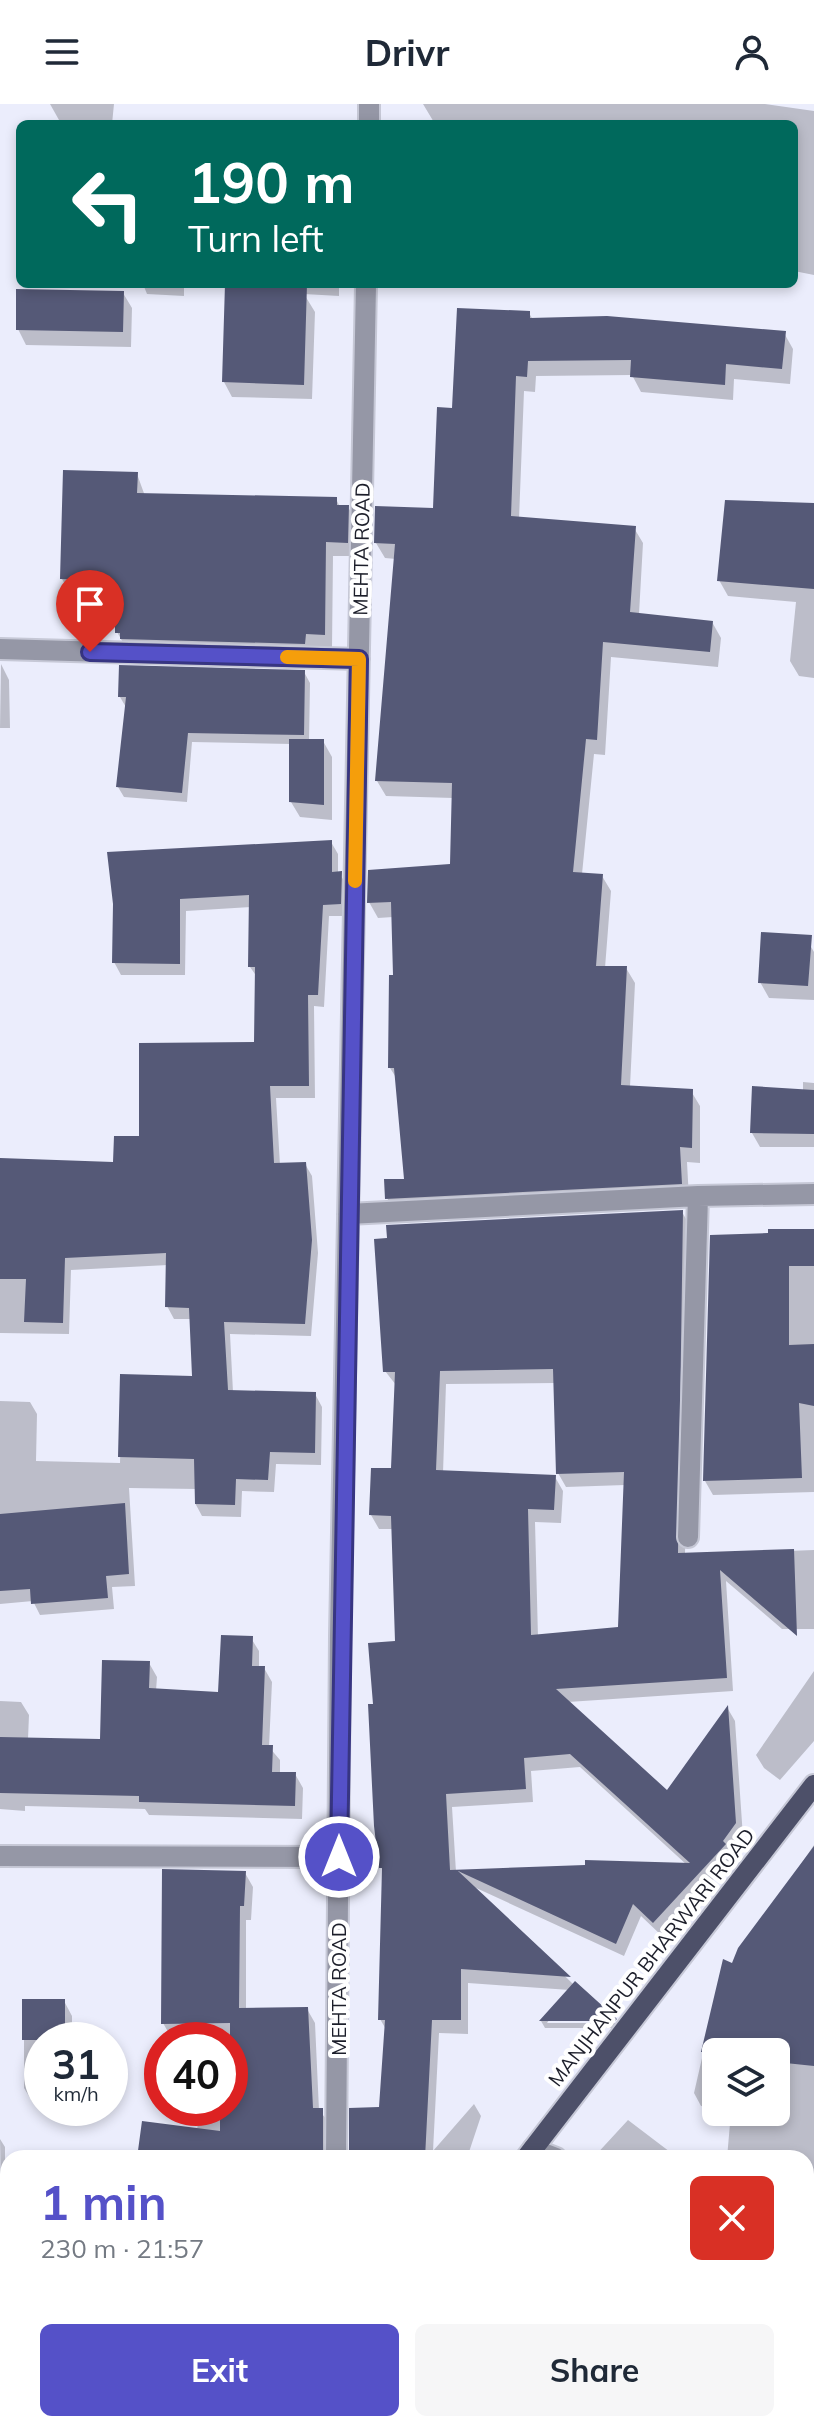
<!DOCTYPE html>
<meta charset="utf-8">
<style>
body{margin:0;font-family:Mulish,sans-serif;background:#f6f6f7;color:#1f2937;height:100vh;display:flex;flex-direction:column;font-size:30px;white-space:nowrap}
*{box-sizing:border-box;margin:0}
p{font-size:26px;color:#747a83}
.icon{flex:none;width:44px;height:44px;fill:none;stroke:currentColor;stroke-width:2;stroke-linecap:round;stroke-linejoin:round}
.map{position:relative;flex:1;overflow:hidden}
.sheet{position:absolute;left:0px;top:2046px;width:814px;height:282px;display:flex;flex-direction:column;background:#fff;border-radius:24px 24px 0 0;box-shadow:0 4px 12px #0003}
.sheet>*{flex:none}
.top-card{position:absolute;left:16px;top:16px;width:782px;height:168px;border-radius:12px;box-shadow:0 4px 12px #0003;background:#00695c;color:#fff;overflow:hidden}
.tools{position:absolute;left:702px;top:1934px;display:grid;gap:16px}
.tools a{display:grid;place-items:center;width:88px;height:88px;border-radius:12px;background:#fff;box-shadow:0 4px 12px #0003;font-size:40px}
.speed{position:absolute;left:24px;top:1918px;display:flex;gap:16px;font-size:40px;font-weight:700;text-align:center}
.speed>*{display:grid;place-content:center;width:104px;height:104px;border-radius:50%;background:#fff;box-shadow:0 4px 12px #0003;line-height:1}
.speed small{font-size:20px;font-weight:400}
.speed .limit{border:12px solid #d22;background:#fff;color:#111}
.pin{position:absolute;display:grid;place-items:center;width:68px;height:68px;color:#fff;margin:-82px -34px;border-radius:50% 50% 50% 0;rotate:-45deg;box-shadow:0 0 8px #0007}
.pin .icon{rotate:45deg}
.me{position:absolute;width:88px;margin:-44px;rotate:0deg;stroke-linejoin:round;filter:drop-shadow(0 0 6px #0008)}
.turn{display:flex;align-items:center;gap:28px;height:168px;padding:0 40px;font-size:36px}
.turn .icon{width:104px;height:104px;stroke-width:2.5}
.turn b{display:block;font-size:56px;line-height:68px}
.round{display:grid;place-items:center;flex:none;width:84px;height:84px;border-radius:12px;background:#f6f6f7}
.overview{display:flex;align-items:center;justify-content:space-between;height:136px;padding:0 40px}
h1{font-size:48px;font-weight:700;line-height:60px;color:#5551c8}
.primary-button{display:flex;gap:16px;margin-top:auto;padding:16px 40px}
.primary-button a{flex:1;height:92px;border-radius:12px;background:#5551c8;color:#fff;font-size:32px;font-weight:700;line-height:92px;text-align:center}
.primary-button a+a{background:#f6f6f7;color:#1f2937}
header{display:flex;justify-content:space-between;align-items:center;height:104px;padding:0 40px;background:#fff;font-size:36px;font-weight:700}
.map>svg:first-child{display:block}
</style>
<header><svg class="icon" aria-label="menu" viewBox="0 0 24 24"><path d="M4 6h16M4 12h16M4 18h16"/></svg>Drivr<svg class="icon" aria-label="person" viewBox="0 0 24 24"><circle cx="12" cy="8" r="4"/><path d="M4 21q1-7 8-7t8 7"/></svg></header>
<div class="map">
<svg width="814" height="2327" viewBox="0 0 814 2327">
<rect width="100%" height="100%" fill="#ebedfc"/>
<!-- shadow -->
<path fill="#0003" fill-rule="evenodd" d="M50,0h64l-2,20 -53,-4z
M423,0h342l49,7v164l-20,-4v-147h-359z
M143,180h41v12l-37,-2z
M297,180h42v12l-35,-2 11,18 -3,87 -80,-2 -8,-15z
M123,189l9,15 -1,39 -105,-2 -8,-16z
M529,209l4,7 251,13 9,16 -3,35 -56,-5 -1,21 -92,-8 -9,-17 -96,1 -1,16 -11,-1 -5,128 115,9 9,15 -4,71 73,8 9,16 -3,29 -107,-10 -6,98 -11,-1 -12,120 20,2 9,15 -6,77h21l9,15 -5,104 61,4 9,15v57l-13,-1 2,37 -293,15 -9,-16 19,-17 -9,-102 -7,-11 5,-91 -2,-60 -15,1 -9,-16 83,-36 1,-68 -67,-2 -9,-15 19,-222 -11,-1 -9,-15 59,-33 19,-100z
M137,370l8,22 191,3 4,8h8l8,14 -1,35h-22l-1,92h-20v10l-187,-12 -8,-14v-38l-47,-1 -8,-14z
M814,401v173l-15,-2 -9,-15 6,-59 -68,-6 -9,-16z
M1,560l8,16 1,48h-10z
M304,568l6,11 -1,58h14l9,16v63l-32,-3 -9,-15v-58l-99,-2 -5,60 -63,-5 -6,-10 9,-78 -7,-12z
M331,738l7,12v19l10,12 -1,31h-18l-5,91 -10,-1 1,92h-39l4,67 25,-1 7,12 6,77 -7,83 -81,-2 3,58 82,2 7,13 -1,58 -45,-1 -2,28 -32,-1 -1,26 -39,-1 -7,-13 1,-14 -67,-1 6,98 -23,1 2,22 -74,6 -7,-14 -33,3v-203l30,1 7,12 -1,47 84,2 2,-87 72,2 -2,-59h-18l-7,-13 1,-41 -97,5 -2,64 -69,-1v-173l115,4 141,-120 1,-67 -7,-10 1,-60 -65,4 -1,64h-64l-7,-13 11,-65z
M810,841l4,7v48l-45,-2 -9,-16z
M803,978l11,1v64h-54l-8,-14 51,-42z
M682,1108l8,14 -5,329 129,-5v79h-32l-56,-48 7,110 -165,11 99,91 61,-84 7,12 8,116 -13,18 2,4 -70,77 -21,-20 -17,40 -150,-69 100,98 -27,38h69l3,5h-74l-4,-7 29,-31 -102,-7v51l-29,-1 -6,118 41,-47 7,12 -14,42h-117l31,-49 6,-78 -7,-12 4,-146 -3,-6 -5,-161 21,-63 -4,-114h-14l-8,-14 22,-44 3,-86 -11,-14zM556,1279l2,90 8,14 59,-2 -5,144 -82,8 -3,-115 26,1 2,-32 -8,-14 -112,-4 3,-89zM580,1663l107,98 -231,7 -4,-65 81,-5 -2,-31z
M814,1127v261l-101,3 -8,-14 7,-244z
M251,1534l8,13v17h5l8,14 -3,65 11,13v14h15l8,14 -1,31 -153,-4 -4,-6 -120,-3v5l-25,-2v-108l21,1 8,13 -1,24 74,2 47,-78 8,14 -1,14 64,3z
M814,1567v70l-34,39 -16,-12 -8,-13z
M814,1741v348l-8,-1v-34h-79l4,-46h45v-60h-60v57l-15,-3 -7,-13 30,-131 8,4z
M245,1769l8,14 -2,33h-5v88l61,1 8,14 4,87 11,14v34h-191l58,-28 3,-22h30v-68l-59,-3 -8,-14z
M24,1897h40l8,15v24h-30v63h-9l-9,-15z
M628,2016l50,38h-85z
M0,2035l5,8v29l3,1v79l-6,-11z
M0,2176l7,8 1,45h-8z
M806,2310l4,17h-38v-7h34z
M497,2320h154l-1,7h-152z"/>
<!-- building -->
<path fill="#555977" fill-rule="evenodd" d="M225,180h82l-3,101 -82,-3z
M16,185l108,2 -1,41 -107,-2z
M457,204l73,3v7l77,-2 179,15 -4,38 -56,-5 -1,21 -95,-8 1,-17 -103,1 -1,16 -11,-1 -5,140 125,10 -6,86 83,9 -3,31 -107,-10 -6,98 -11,-1 -13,133 30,2 -7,92h31l-6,119 72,4 -1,59 -12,-1 2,37 -297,15 -1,-20h20l-10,-111h-6l1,-93h4l-2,-73 -24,1 1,-33 82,-6 2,-81 -77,-2 20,-237 -21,-1 1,-37 58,2 4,-101 15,1z
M63,366l75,2 -1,21 200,4v8h12l-1,38 -22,-1 -1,93 -19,-1 -1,10 -185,-5v-6h-5v-52l-55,-2z
M725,396l89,3v86l-97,-8z
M119,561l186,5 -1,65 -116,-2 -6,60 -66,-6 10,-90h-8z
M289,635h35v66l-35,-3z
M332,736v32l10,-1 -1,33 -18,1 -5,90h-10l1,91h-39l4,77 32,-1 6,78 -7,84 -81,-2 4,68 88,2 -1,61 -45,-1 -2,28 -32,-1 -1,26 -40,-1 -1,-45 -76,-2 2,-83 72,2 -3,-68 -24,-1 1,-54 -101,5 -2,65 -39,-1 2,-43h-26v-121l113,4 1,-26h25v-93l115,-1 1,-75h-7l1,-72 -69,4v65l-68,-1 1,-59 -6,-52z
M761,828l51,3 -4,51 -50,-3z
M752,982l62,4v44l-64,-1z
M683,1106l-5,343 116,-4 3,87 -77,-66 7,108 -171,11 111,101 61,-85 8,118 -13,18 3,3 -73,79 -20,-19 -17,40 -158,-73 113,106 -110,-8v51h-29l-7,138h-76v-50l30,-1 6,-87h-7l4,-152h-3l-5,-42 -6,-122h5l-5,-61 27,-2 -4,-125 -22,-1 2,-47h20l4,-96h-12l-9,-133 13,-1 -1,-13zM553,1265l3,105 68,-2 -6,155 -87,8 -3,-126 26,1 2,-35 -120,-5 4,-99zM570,1650l120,109 -105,-3v5l-135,5 -4,-76 80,-5 -2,-31z
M768,1125h46v37h-25v79l25,-1v62l-15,-3 3,75 -99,3 7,-246 58,-2z
M125,1399l4,71 -23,2 2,22 -77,6 -1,-15 -30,2v-77z
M221,1531l32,1 -1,30h13l-3,79h11l-1,27h24l-1,34 -156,-4v-6l-139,-3v-56l100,2 2,-79 48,1 -1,27 69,4z
M814,1742v220l-38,-4v-10h-75l22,-93 9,4 6,-15z
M162,1765l84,2 -2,35h-4l-1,102 69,-1 5,101h10v50h-186l5,-37 78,10v-23h10v-85l-69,1z
M575,1877l42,38 -2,2h-76z
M22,1895h43v41h-43z"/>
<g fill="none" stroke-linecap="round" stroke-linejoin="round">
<!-- minor casing -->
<g stroke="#c6c8d6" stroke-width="24">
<path id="minor" d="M369,20v-20
M0,545l359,10
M348,1110l350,-18 116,-2
M688,1433l10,-341
M0,1752l339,1
M533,2045l23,9
M336,2054l4,-522 26,-1352
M806,2140h8"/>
</g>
<!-- major casing -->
<g stroke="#c6c8d6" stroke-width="24">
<path id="major" d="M526,2054l288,-373
M331,2327l1,-7"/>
</g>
<!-- minor -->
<use href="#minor" stroke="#9597a6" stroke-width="20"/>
<!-- major -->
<use href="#major" stroke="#4d5069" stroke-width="20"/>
</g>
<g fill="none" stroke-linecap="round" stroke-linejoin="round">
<!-- route casing -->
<g stroke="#373582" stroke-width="20">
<path id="route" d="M90,548l269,7 -20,1198"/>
</g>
<!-- route -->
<use href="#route" stroke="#5551c8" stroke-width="14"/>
<!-- slow -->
<path stroke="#f59e0b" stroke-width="14" d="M287,553l72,2 -4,222"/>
</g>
<g text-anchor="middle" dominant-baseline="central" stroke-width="8" stroke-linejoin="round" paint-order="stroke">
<!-- street labels -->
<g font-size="20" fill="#1c1e2a" stroke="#fff">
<text transform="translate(361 445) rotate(-89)">MEHTA ROAD</text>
<text transform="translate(651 1853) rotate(-52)">MANJHANPUR BHARWARI ROAD</text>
<text transform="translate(338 1885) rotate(-90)">MEHTA ROAD</text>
</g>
</g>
</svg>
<div class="tools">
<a><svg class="icon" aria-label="layers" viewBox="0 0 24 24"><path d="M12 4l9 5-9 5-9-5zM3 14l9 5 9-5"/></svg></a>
</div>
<div class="speed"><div>31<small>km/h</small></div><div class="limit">40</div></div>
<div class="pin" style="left:90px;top:548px;background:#d93025"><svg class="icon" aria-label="arrive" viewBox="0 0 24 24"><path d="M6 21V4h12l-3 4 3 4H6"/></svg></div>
<svg class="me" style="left:339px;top:1753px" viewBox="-20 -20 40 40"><circle r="17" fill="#5551c8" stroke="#fff" stroke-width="3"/><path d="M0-11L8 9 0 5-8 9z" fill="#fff"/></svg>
<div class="top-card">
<div class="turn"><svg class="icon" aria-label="left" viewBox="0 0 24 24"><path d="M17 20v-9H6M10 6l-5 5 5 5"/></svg><div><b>190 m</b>Turn left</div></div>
</div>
<section class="sheet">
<div class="overview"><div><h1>1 min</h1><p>230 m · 21:57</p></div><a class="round" style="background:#d93025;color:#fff"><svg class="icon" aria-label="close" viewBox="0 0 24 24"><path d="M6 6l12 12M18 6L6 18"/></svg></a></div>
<div class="primary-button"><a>Exit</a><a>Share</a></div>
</section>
</div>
